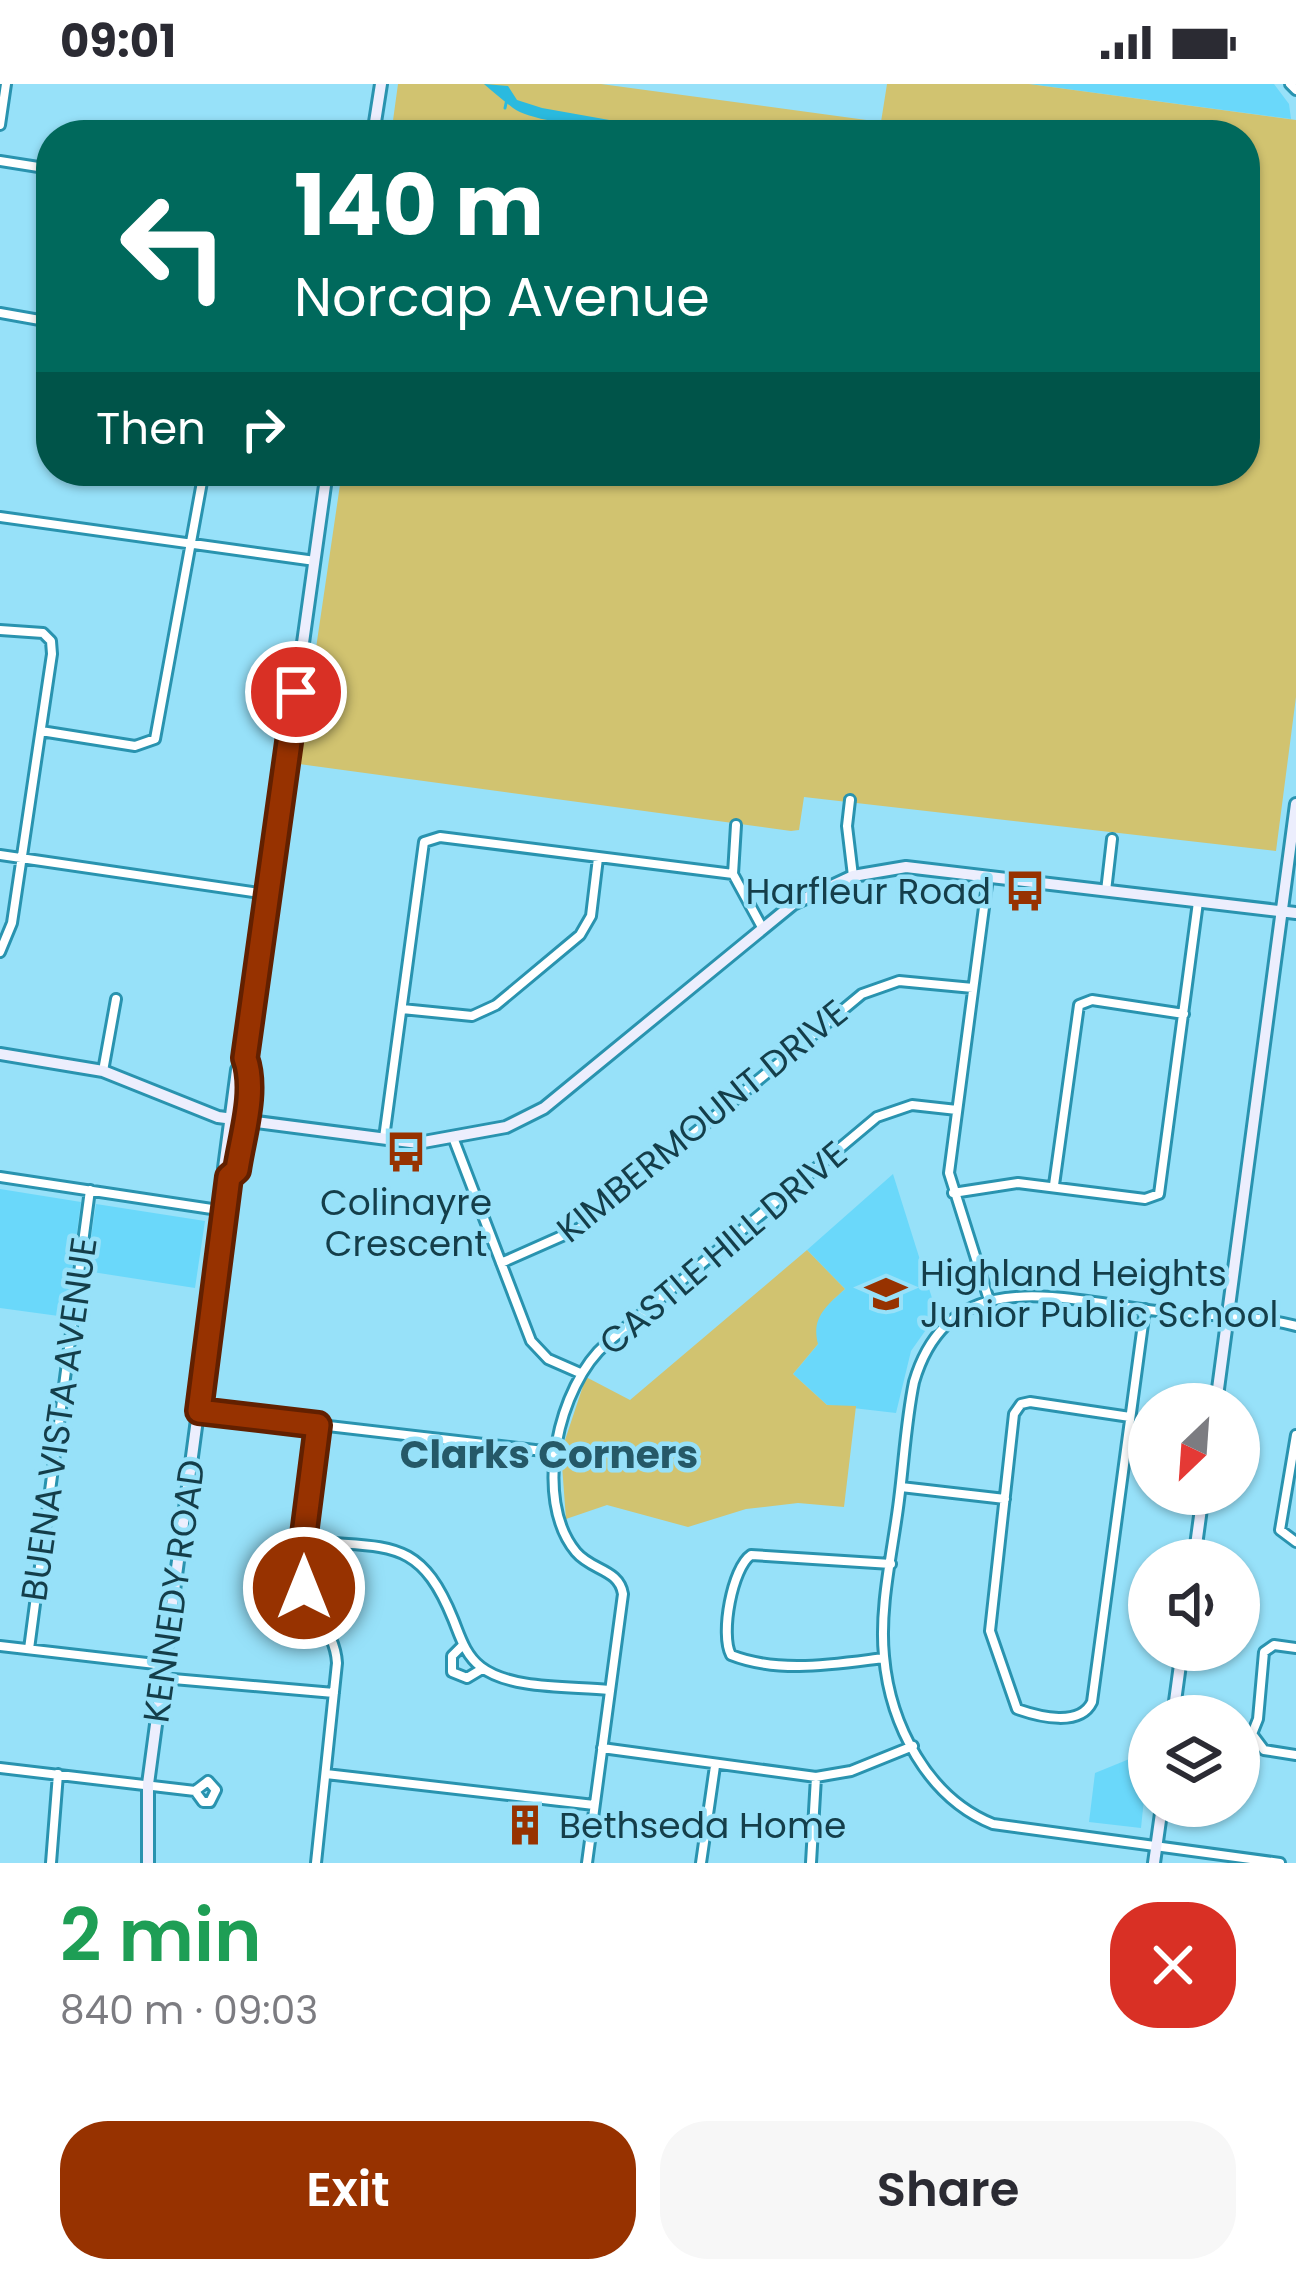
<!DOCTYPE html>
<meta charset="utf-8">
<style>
body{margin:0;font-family:Poppins,sans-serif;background:#f7f7f7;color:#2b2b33;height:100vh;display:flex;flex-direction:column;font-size:45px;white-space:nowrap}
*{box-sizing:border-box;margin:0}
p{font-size:39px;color:#7c7c81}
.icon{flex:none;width:66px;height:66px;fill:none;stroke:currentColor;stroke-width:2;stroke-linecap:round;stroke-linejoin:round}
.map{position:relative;height:1779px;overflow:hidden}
.side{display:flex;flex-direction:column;background:#fff;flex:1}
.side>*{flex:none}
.banner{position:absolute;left:36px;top:36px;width:1224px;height:366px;border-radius:48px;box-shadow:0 3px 9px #0004;background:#00695c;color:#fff;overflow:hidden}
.needle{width:78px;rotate:205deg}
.buttons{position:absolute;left:1128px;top:1299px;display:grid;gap:24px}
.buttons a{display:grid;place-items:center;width:132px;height:132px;border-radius:50%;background:#fff;box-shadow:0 3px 9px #0004;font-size:60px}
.pin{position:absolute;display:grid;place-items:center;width:102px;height:102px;color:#fff;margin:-51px;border:6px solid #fff;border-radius:50%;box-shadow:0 3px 12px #0007}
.me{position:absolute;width:132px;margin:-66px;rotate:0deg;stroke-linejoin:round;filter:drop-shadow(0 0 9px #0008)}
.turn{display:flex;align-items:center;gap:42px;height:252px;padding:0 60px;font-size:54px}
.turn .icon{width:156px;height:156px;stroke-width:2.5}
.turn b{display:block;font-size:84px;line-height:102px}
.then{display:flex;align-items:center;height:114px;padding:0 60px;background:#0003;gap:24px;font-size:45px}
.round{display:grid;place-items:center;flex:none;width:126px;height:126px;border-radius:48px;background:#f7f7f7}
.overview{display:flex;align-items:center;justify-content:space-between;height:204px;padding:0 60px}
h1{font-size:72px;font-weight:600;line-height:90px;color:#1e9e55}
.button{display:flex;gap:24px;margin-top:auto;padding:24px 60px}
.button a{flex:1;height:138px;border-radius:48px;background:#973200;color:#fff;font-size:48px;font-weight:600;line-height:138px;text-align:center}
.button a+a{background:#f7f7f7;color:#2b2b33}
.status{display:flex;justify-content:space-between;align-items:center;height:84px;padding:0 60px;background:#fff;direction:ltr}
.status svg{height:33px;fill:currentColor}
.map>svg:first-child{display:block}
</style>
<div class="status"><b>09:01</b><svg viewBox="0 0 49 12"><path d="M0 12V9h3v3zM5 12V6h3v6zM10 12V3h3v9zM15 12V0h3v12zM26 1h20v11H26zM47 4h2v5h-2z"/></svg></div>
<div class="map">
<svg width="1296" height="1779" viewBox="0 0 1296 1779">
<rect width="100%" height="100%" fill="#97e1f9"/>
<!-- built -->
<path fill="#6ad8fa" d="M1029,0h245l15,20 2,15z
M893,1090l44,140 -26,37 -15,62 -69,-8 -34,-31 25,-30 -15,-18 42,-37 -38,-39z
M0,1105l81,13 -15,115 -66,-9z
M96,1120l109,17 -10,67 -109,-17z
M1149,1667l-8,77 -52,-6 6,-49z"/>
<!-- green -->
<path fill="#d1c370" d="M398,0h203l280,38 6,-38h142l267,36v577l-20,154 -472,-54 -5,33 -8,1 -492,-67 43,-293h903v-336h-854z
M807,1166l38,39c-19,17 -34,29 -27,55l-25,30 34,31 29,1 -12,101 -46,-4 -52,6 -58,18 -81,-22 -41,14 -5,-67 25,-75 44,23z"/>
<!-- water -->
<path fill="#2abadf" d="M484,0l24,2 9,14 25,8 129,23 66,4c-42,0 -195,-5 -224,-27 -9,-7 -20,-16 -29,-24z"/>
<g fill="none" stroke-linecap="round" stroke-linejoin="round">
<!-- stream -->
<path stroke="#2abadf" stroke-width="3" d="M505,24l2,-9"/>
<!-- street casing -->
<g stroke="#2993af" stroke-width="14">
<path id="street" d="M1290,0l6,6
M0,41l6,-41
M0,77l51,8
M0,229l51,9
M44,308l7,-15
M0,433l315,44
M0,546l43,3 8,8 1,13 -40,269 -12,29
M41,647l94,15 20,-7 49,-268
M850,716l-3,26 6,50
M736,741l-3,49 30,55
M0,771l266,39
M988,793l-39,296 40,127
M1106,807l6,-52
M402,925l70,7 24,-11 84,-70 11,-19 7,-58
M103,987l13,-72
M384,1054l40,-296 16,-5 293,37
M454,1056l77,201 17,18 32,14
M0,1093l225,34
M1054,1101l25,-180 13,-5 92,14
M953,1109l65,-10 127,16 14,-5 39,-292
M501,1179l79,-35 282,-234 37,-13 74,7
M199,1327l353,41
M1130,1333l-100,-15 -9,2 -7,10 -24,217 27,78c23,8 63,18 75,-7l53,-393
M1296,1351l-16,95 16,12
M901,1403l104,12
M303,1456c82,10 115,-7 150,79 7,17 12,36 28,48 30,23 91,19 128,23
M463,1561l-11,11v16l15,6 15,-9
M0,1562l164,19
M1296,1564l-22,-3 -10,7 -6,67 -6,15 12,16 32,5
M29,1565l61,-459
M884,1574c-49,6 -105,16 -153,-3 -11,-20 1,-87 20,-100l140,9
M162,1594l172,15
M602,1664l214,29 35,-6 62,-25
M0,1684l195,23 8,11h7l6,-12 -8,-9 -13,10
M326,1690l268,31
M51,1779l7,-89
M316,1779l21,-200c-2,-33 -26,-48 -33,-77 -12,-48 8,-112 14,-161
M587,1779l36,-269c-4,-25 -31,-23 -47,-42 -44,-53 -18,-167 31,-209l270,-226 35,-12 45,5
M701,1779l14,-97
M811,1779l5,-86
M1280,1779l-287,-39c-65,-26 -103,-99 -109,-168 -5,-50 9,-106 15,-156 5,-39 7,-79 15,-118 36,-122 151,-81 244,-71 45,5 94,3 138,15"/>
</g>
<!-- secondary casing -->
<g stroke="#2993af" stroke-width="16">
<path id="secondary" d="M373,51l8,-51
M0,970l103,17 115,46 200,26 88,-16 38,-19 249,-204 60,-28 53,-9 390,46
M229,1093l8,-7c5,-34 21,-79 8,-112
M1216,1320l80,-600
M1194,1476l9,-66
M1173,1632l9,-66
M148,1779v-79l77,-573 4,-34 -5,-9 13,-98 8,-12 82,-587
M1154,1779l8,-57"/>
</g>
<!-- street -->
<use href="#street" stroke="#fff" stroke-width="8"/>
<!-- secondary -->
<use href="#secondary" stroke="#eceefd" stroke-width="10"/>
</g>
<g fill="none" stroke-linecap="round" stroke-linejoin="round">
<!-- route casing -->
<g stroke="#622000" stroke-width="30">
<path id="route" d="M296,608l-51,366c12,33 -3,78 -8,112l-8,7 -30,234 119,14 -17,133 3,30"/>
</g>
<!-- route -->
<use href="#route" stroke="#973200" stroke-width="21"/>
</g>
<!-- icons -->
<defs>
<g id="bus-bare" transform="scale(3.24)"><path d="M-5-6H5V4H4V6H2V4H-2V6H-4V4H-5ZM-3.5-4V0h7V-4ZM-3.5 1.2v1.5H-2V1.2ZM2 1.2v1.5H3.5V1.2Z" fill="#973200" stroke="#97e1f9" stroke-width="2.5" paint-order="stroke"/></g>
<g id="school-bare" transform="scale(3.24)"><path d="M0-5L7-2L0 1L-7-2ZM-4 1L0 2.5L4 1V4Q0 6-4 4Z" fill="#973200" stroke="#97e1f9" stroke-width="2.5" paint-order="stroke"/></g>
<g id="building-bare" transform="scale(3.24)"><path d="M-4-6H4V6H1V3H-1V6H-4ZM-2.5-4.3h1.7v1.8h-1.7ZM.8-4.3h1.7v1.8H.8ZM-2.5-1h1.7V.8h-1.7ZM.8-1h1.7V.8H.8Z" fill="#973200" stroke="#97e1f9" stroke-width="2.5" paint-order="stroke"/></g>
</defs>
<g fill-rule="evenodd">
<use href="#bus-bare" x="1025" y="807"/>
<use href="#bus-bare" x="406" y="1068"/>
<use href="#school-bare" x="886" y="1210"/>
<use href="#building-bare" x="525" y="1741"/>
</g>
<g text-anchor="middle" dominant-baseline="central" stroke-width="9" stroke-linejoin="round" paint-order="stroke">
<!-- poi labels -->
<g font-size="36" fill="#143e4a" stroke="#97e1f9" text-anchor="start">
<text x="991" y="807" text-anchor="end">Harfleur Road</text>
<text x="406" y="1118" text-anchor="middle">Colinayre<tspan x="406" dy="41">Crescent</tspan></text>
<text x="920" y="1189">Highland Heights<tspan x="920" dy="41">Junior Public School</tspan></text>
<text x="559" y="1741">Bethseda Home</text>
</g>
<!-- street labels -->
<g font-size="36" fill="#143e4a" stroke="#97e1f9">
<text transform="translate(702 1037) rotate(-39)">KIMBERMOUNT DRIVE</text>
<text transform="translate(723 1164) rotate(-40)">CASTLE HILL DRIVE</text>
<text transform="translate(59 1335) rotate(-82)">BUENA VISTA AVENUE</text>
<text transform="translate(174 1507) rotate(-82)">KENNEDY ROAD</text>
</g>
<!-- neighbourhood labels -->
<g font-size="39" font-weight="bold" fill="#255968" stroke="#97e1f9">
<text x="549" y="1370">Clarks Corners</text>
</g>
</g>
</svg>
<div class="buttons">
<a><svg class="needle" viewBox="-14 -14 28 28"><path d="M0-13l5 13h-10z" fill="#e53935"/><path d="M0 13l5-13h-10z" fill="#7c7c81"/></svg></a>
<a><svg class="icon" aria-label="sound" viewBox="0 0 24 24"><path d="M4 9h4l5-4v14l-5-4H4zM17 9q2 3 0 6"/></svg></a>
<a><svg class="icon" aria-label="layers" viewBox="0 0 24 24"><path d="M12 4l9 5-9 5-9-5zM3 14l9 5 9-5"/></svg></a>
</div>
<div class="pin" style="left:296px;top:608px;background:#d93025"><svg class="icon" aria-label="arrive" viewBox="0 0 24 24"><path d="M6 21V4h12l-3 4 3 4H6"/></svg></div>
<svg class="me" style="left:304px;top:1504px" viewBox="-20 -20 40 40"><circle r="17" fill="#973200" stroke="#fff" stroke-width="3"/><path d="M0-11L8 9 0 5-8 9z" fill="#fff"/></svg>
<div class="banner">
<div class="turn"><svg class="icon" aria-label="left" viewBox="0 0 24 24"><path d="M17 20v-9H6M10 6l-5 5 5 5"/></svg><div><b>140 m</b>Norcap Avenue</div></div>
<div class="then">Then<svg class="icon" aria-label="right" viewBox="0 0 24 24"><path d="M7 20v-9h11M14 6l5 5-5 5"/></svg></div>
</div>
</div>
<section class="side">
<div class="overview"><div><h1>2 min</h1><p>840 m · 09:03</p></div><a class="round" style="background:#d93025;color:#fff"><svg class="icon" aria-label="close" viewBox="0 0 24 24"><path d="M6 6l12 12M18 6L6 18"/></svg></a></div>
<div class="button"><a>Exit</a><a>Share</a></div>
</section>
